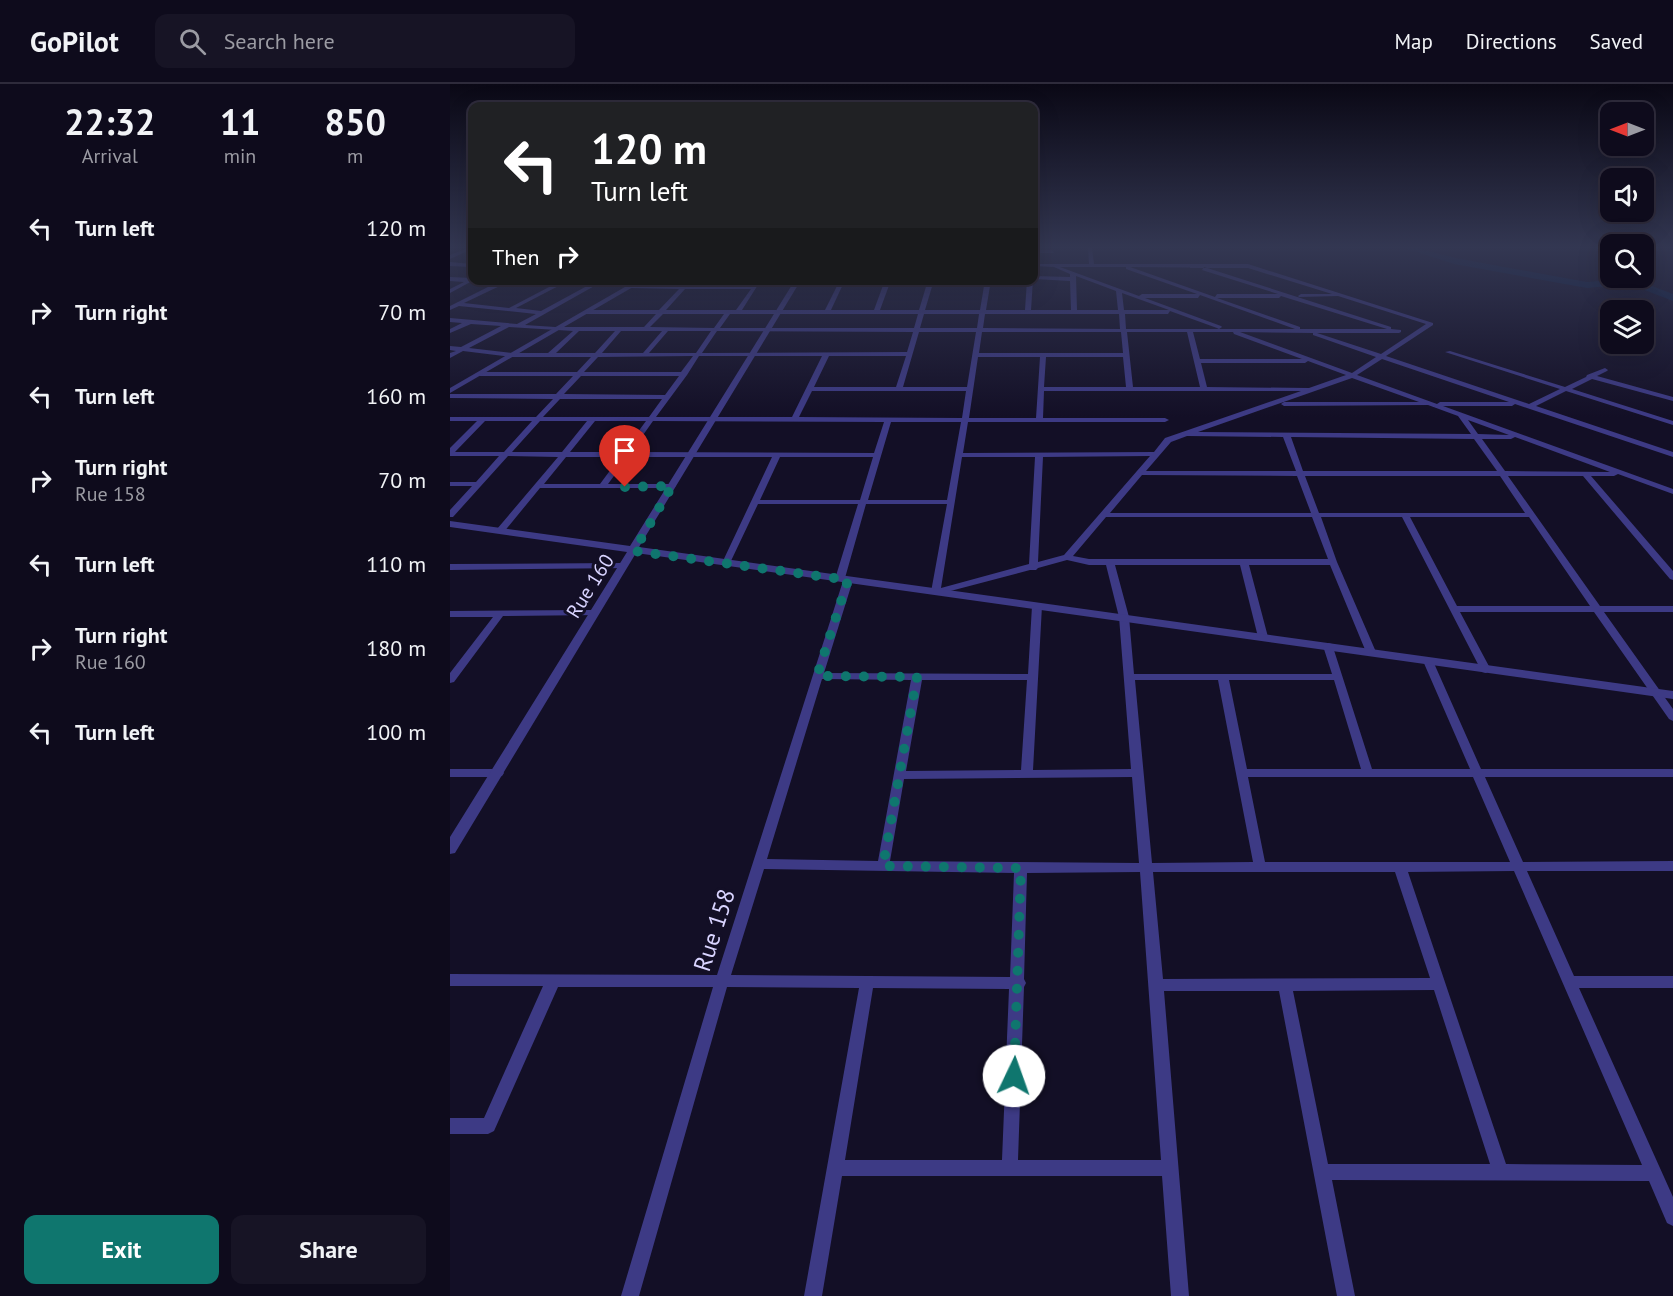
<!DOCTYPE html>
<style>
body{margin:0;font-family:"PT Sans",sans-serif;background:#171425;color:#f1f3f6;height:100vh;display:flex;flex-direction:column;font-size:22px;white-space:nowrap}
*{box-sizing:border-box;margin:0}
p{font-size:20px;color:#9b9ba3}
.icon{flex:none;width:33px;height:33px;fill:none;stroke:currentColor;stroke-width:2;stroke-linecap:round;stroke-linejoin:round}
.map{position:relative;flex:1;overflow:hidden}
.details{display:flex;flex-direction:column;background:#0e0b1c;width:450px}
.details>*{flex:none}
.top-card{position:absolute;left:18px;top:18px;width:570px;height:183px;border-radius:12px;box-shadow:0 6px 24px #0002,0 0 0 2px #2e2b3b;background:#202124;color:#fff;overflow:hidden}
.needle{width:39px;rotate:270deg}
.buttons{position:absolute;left:1150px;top:18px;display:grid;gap:12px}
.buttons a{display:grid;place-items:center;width:54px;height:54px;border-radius:12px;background:#0e0b1c;box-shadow:0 6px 24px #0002,0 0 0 2px #2e2b3b;font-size:30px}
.pin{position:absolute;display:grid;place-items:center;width:51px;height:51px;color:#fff;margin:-62px -26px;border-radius:50% 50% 50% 0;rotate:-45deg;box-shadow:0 0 6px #0007}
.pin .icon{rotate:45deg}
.me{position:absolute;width:66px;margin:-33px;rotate:3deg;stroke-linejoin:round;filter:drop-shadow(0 0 4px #0008)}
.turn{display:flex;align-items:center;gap:21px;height:126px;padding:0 24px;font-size:27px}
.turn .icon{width:78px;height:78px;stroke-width:2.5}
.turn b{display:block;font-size:42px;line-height:51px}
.then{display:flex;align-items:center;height:57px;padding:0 24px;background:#0003;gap:12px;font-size:22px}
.eta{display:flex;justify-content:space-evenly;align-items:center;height:102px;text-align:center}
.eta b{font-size:36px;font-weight:700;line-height:42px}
.action{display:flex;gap:12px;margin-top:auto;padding:12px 24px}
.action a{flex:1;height:69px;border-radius:12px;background:#0f766e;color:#fff;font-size:24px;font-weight:700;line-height:69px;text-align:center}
.action a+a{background:#171425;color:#f1f3f6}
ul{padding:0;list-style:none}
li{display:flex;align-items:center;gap:18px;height:84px;padding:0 24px}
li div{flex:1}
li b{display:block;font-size:22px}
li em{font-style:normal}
header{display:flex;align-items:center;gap:36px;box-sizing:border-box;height:84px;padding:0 30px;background:#0e0b1c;border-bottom:2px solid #2e2b3b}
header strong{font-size:28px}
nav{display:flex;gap:33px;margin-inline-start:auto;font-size:21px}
.search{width:420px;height:54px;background:#171425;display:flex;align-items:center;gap:15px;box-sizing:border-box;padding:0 21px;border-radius:12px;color:#9b9ba3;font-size:22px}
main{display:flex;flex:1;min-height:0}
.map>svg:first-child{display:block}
</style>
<header>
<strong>GoPilot</strong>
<div class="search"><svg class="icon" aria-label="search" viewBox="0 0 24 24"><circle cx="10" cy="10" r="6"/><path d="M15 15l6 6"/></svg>Search here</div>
<nav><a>Map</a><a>Directions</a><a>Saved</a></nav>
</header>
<main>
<section class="details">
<div class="eta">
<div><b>22:32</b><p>Arrival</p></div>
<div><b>11</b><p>min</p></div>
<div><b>850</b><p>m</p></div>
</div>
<ul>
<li><svg class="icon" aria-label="left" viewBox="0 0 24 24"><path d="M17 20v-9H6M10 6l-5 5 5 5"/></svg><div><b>Turn left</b></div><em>120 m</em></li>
<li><svg class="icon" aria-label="right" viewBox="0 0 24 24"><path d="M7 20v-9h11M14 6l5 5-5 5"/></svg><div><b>Turn right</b></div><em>70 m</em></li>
<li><svg class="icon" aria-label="left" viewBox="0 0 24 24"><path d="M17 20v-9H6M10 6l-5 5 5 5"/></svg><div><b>Turn left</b></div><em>160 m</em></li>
<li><svg class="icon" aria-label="right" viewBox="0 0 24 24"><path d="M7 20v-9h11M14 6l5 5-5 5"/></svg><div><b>Turn right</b><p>Rue 158</p></div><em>70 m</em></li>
<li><svg class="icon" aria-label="left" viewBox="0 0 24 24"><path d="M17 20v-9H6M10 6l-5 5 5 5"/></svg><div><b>Turn left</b></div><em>110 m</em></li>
<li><svg class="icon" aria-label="right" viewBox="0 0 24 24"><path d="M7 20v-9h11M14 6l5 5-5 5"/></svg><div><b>Turn right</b><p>Rue 160</p></div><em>180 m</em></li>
<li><svg class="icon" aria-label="left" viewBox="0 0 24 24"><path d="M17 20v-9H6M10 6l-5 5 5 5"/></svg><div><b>Turn left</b></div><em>100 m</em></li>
</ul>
<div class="action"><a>Exit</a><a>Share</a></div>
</section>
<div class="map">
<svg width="1223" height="1212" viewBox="0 0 1223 1212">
<rect width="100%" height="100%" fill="#130f26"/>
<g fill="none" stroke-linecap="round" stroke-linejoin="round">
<!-- river -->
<path fill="#0a1f44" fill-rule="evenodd" d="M955,164h13l37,10 132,24 34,-3 23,4 29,11v7l-31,-12 -21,-4 -34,3 -133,-24z"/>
<!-- minor -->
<path fill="#3d3a85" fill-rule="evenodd" d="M18,164h4v1l-22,10v-4z
M638,164h4l2,16h154l185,59v2l-47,31 143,48 31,-15 -115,-37 5,-1 115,36 21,-10 1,-2 18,-7 3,2 -1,1 -10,5 76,21v4l-81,-22 -20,10 101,32v4l-107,-34 -30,15 137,46v5l-158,-53 -3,2h-69l230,83v5l-55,-20 -4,2h-23l82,95v9l-3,-1 -87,-103h-75l92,130h73v6h-69l69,97v12l-4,-2 -75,-107h-134l31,58 -5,3 -4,-1 -80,-155h-81l16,45 39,90 -5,3 -5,-3 -36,-87h-81l19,72 -5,3 -5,-3 -18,-72h-125l14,52 5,57h198l-9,-28 5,-3 4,1 40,125h98l-47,-108 5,-3 5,3 48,108h192v8h-188l38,85 150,-1v10h-146l47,105h99v12h-94l94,209v29l-6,-3 -18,-42 -317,-1 23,116h-18l-58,-305h-115l25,305h-18l-9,-120h-320l-20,120h-18l55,-308 -132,-1 -88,309h-18l92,-309h-155l-64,144 -6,3h-38v-16h34l59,-132h-93v-12l267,1 126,-394h-6l-2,-2 23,-75h-100l-28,59 -4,3 -4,-3 50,-106h-144l-20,27h64l4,2 -4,2h-132l-37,45h-6v-4l61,-72 -50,-1 -55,61h-3v-7l22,-24h-22v-4h26l23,-26h-49v-8l27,-27h-27v-4h86l17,-18 -103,-1v-4h106l17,-18h-93l-3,-2 3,-2h97l14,-15h-79l-49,-6 -13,7v-5l6,-2 -6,-1v-4l11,1 40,-21 -30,-2 -21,9v-4l12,-6 -12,-1v-4l67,6 19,-10 -77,-8 -9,4v-4l52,-26 55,4 6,-4h7l-54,28 25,3 57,-31h7l-80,45 30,2h89l12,-13h-70l-3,-2 3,-2h73l20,-21 -50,-1v-2l2,-1h122l3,-5h5l-19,30h83l15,-30h5l-14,30h43l11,-30h6l-11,30h39l9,-30h6l-9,30h55l5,-30h6l-5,30h39l2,-30h6l-2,30h40l-1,-29 -36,-2v-3l36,1v-3l-16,-7 -20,-1v-2h55zM610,183h66v2l71,25h-55l-3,2zM680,183l118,1 84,26h-31l-3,2 1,1 39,-1 88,28 -45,30 -64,-21h82l2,-1v-2l-10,-1v-2l-187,-60 -2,3 76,24h-61l-2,3zM626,192l40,15 2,19h-41zM56,199l45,3 -42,22 -45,-5zM235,205h66l-15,21h-70zM672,209l47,17h-45zM750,211l95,34h-76l3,-2 -1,-1 -76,-28h53zM831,212l106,33h-87v-2l-83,-29h62zM720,227l47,17 2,1h-93l-1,-15h43zM213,230h61l-10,14 -64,-1zM280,230h188l-4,14h-194zM474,230h55l-2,14h-57zM535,230h134l1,15 -137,-1zM59,243l64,4 -25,22h-36l-43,-5zM129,247h36l-20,22h-39zM171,247h41l-19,22h-41zM218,247h43l-15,22h-47zM267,247l196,1 -6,20 -205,1zM469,248h57l-9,55h-64zM532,248h139l2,21h-144zM677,248h60l13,55h-67zM743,248h40l1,2 68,25h-102zM790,248l73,1v2l63,22 -24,16zM243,272l-12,16h-97l14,-15zM249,272h123l-30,61h-136l31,-42zM379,272h77l-10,31h-82zM528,273h62l-4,61h-67zM596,273h77l3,30h-82zM932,275l127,43h-69l-3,2 -80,-29zM858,277l38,14 -37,13 -102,-1 -6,-24h104zM131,292h98l-14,19 -101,-1zM902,294l67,24h-135l-3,2 3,2 144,-1 30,11 13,18 -273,-2zM362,307h154l-4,27 -163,-1zM594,307h257l-136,47 -11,14 -191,1 5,-31h197l4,-2 -4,-2h-122zM110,315h102l-13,18h-106zM1018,336l41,15 -31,-1zM35,337h47l-28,31h-49zM90,337h47l-25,31h-50zM145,337h51l-23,31h-53zM203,337l231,1 -10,31 -243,-1zM441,338h70l-14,78h-79zM737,352l96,1 13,34h-150l25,-29zM841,353l183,2 23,32h-194zM1065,353l95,35 -105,-1 -23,-32h29zM700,372l-86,99 -26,7 5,-105zM116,373h54l-20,27h-56zM330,373h93l-13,43h-100zM512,373h73l-6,107 -88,24zM692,391l155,1 14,37h-201zM855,392h195l25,37h-206zM416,420h81l-16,88 2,2h6l91,-24h6l2,-2 29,-8 22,5h17l13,52 12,152 -98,1 9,-164 -2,-2h-6l-2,2 -4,68 -204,-1 29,-93 -2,-2h-6zM656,433h206l16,42h-239l-16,-3zM960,433h119l61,89h-133zM372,595l89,1 -33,181 -111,-2zM472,596h105l-6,90 -115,1zM685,596h83l35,182 -101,1zM779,596h105l27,89h-114zM682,693l7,86 -249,-2 14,-82zM798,693h225l37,85h-245zM314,785l250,4 -4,104 -279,-2zM1064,787l128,294 -136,-1 -98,-292zM690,788l21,288h-143l6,-173 2,-4 -2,-4 3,-106zM703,788h242l35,106 -267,1zM423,904l136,1 -7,171h-157zM984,906l56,174h-162l-35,-173z
M602,166l2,3h-20v-3z
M0,178l22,2v3l-22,-1z
M0,193l22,1 2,2 -24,13v-4l14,-7 -14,-1z
M173,479l4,3 -1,2 -176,2v-6z
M144,526l5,3 -2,2 -94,1 -49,66 -4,1v-10l43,-56h-43v-6z
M0,685h48l4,1 2,3 -2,3 -4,1h-48z"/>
<!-- tertiary -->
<path fill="#3d3a85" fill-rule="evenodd" d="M187,196h8l-195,113v-5z
M345,196h6l-162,267 1034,144v8l-1037,-146 -181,300 -5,1v-17l177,-285 -177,-25v-6l180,25z"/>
</g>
<!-- sky -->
<linearGradient id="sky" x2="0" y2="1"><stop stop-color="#0a0815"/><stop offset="0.49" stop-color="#333752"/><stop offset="1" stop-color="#333752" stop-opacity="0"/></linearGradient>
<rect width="1223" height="333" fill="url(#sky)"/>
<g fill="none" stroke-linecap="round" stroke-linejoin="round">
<!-- route -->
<path stroke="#0f766e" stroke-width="10" stroke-dasharray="0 18" d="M175,403l47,-1 -38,65 214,29 -31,96 100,1 -34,189 138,2 -7,208"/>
</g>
<g text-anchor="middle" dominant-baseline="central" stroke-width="6" stroke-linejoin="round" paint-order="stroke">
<!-- street labels -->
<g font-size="20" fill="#d9d4ff" stroke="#130f26">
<text transform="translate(140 502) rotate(-58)">Rue 160</text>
</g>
<!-- near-street labels -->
<g font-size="24" fill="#d9d4ff" stroke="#130f26">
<text transform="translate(264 846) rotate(-72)">Rue 158</text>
</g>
</g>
</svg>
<div class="buttons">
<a><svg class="needle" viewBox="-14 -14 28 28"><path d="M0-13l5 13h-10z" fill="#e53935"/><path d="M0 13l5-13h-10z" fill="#9b9ba3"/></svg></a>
<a><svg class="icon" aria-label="sound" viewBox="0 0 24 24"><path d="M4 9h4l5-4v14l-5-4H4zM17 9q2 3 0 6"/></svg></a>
<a><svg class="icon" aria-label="search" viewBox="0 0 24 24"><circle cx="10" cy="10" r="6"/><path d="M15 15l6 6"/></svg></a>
<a><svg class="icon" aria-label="layers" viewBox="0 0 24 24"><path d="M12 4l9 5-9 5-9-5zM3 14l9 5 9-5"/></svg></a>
</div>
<div class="pin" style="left:175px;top:403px;background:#d93025"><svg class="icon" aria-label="arrive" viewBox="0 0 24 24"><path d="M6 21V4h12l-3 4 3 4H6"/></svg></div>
<svg class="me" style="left:564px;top:992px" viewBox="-20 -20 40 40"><circle r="19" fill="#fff"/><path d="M0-13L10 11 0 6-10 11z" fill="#0f766e"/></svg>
<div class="top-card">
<div class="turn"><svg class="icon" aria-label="left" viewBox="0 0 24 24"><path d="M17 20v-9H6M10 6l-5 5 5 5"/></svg><div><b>120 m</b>Turn left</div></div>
<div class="then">Then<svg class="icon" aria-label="right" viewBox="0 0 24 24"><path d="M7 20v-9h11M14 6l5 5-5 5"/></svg></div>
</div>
</div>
</main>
